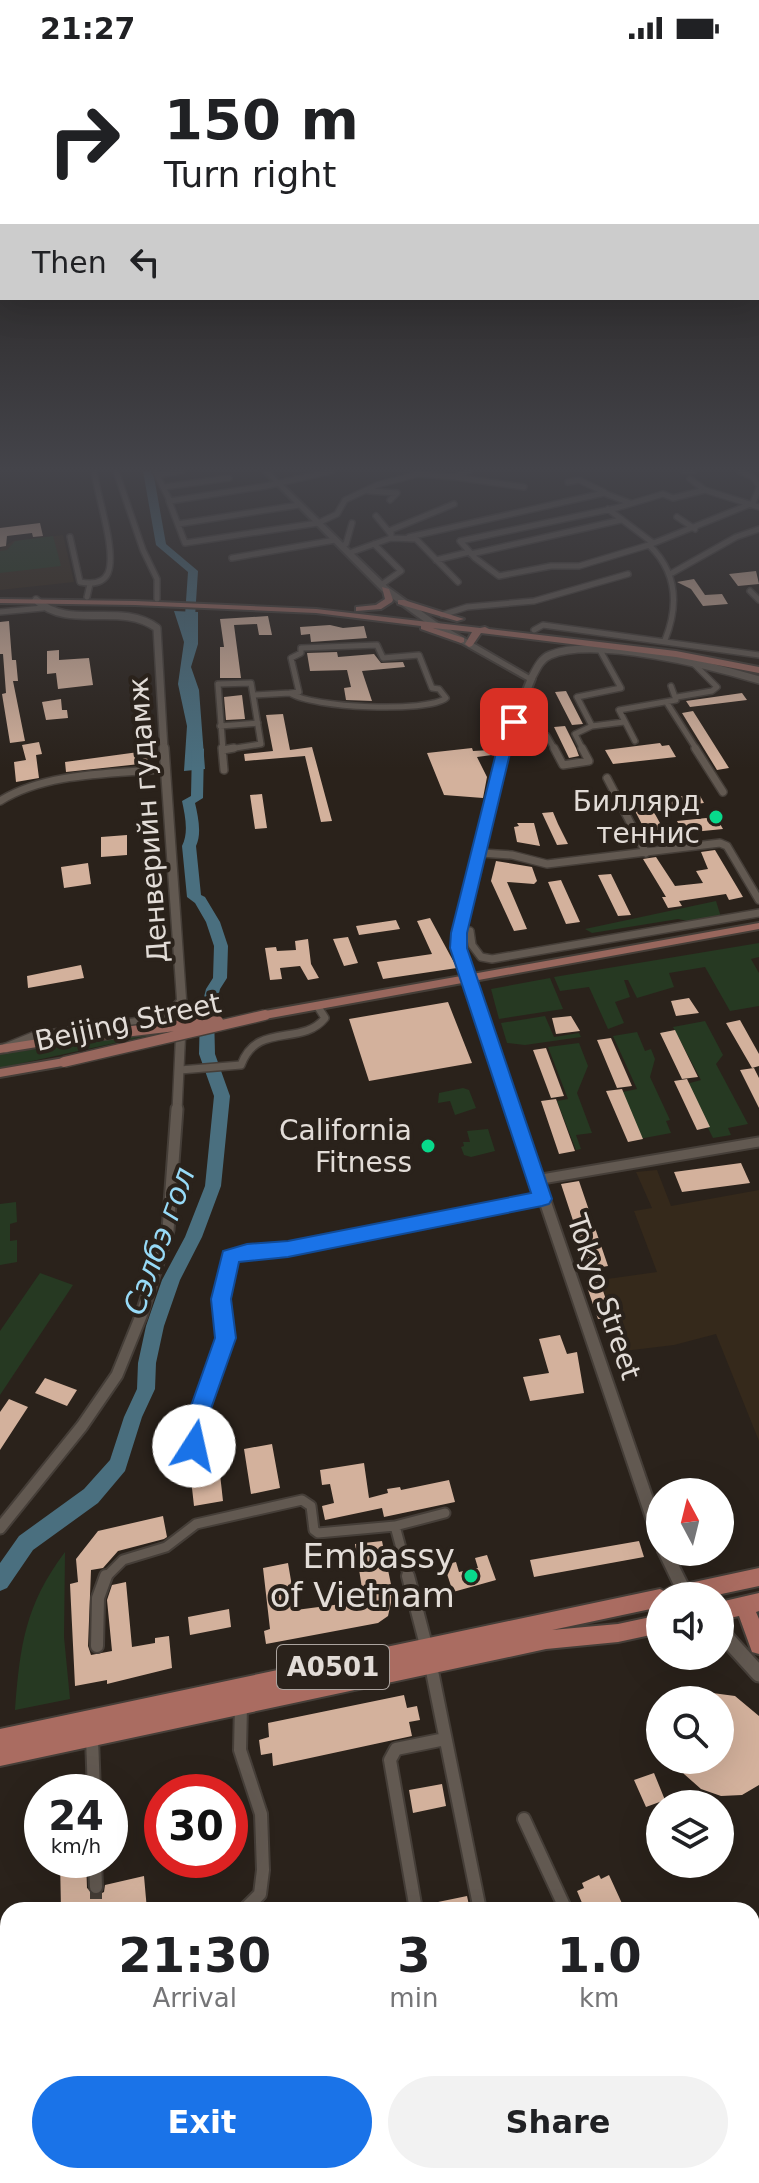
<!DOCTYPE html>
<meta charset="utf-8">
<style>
body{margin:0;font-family:"DejaVu Sans",sans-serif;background:#f2f2f2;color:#202124;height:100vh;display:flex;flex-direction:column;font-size:30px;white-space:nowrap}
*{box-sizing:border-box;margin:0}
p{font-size:26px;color:#757577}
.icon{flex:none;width:44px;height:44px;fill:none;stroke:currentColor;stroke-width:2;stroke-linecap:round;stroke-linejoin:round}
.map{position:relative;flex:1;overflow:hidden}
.panel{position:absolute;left:0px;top:1846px;width:760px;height:282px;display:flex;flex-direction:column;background:#fff;border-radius:24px 24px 0 0;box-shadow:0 8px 32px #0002}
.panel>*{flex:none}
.hud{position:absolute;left:0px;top:0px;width:760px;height:244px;box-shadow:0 8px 32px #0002;background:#fff;color:#202124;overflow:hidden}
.needle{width:52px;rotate:353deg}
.buttons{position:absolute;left:646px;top:1422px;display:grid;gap:16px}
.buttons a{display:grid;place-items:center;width:88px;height:88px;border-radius:50%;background:#fff;box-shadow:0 8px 32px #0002;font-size:40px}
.speed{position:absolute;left:24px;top:1718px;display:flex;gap:16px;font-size:40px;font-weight:700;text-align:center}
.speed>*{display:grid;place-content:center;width:104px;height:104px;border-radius:50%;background:#fff;box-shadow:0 8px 32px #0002;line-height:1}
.speed small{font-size:20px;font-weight:400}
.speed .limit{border:12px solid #d22;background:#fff;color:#111}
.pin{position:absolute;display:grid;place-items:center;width:68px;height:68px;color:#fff;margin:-34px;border-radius:16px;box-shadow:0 4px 12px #0006}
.me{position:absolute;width:88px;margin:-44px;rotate:10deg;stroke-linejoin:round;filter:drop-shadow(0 0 6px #0008)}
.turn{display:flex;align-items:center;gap:28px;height:168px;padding:0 32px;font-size:36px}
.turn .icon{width:104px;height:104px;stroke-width:2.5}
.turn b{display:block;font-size:56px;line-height:68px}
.then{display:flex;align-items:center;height:76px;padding:0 32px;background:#0003;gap:16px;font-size:30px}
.eta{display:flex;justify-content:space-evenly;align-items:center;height:136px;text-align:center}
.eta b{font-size:48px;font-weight:800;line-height:56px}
.cta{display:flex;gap:16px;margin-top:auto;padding:16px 32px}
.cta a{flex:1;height:92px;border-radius:48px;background:#1a73e8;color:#fff;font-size:32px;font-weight:800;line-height:92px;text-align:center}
.cta a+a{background:#f2f2f2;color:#202124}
.status{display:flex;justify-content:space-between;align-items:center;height:56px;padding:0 40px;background:#fff;direction:ltr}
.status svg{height:22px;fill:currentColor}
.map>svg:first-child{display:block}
</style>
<div class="status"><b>21:27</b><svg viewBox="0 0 49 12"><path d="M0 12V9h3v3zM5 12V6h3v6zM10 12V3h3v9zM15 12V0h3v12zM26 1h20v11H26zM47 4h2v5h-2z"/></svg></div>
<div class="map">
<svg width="759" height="2127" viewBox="0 0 759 2127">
<rect width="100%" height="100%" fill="#2a221b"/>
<!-- medical -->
<path fill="#35291b" d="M63,479l11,47 -74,8v-41l13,-8z
M657,1114l14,36 88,-16v251l-43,-107 -42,11 -50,6 -24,-71 57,-8 -23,-61 18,-3 -16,-36z"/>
<!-- green -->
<path fill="#263922" d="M53,480l8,30 -61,7v-22l7,-1 8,-9z
M716,845l5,16 -28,5 -15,-3 -86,14 -7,-4z
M759,887v14l-8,2 8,14v33l-29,5 -25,-44 -36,6 5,14 -37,11 -9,-18h-4l6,17 -15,5 9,21 -16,6 -19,-42 -29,4 -6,-14z
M550,922l13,31 -64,10 -8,-30z
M545,960l9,21 25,-4 2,4 -56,8 -18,-2 -6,-20z
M705,965l18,34 -7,9 32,60 -20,4 3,7 -18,3 -27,-54 15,-4 -28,-53z
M166,976l-166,36v-14z
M637,976l8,19 6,-2 4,10 -5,18 20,43 -4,1 5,12 -32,6 -21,-46 19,-4 -24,-53z
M579,987l9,23 -11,27 15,40 -16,2 5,14 -5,1 -19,-49 11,-2 -20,-52z
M463,1032l6,2 7,18 -21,7 -5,-14 -12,2 1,-10z
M488,1073l7,22 -24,6 -7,-2 -3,-8 3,-1 -1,-4h7l-3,-11z
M16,1146l1,20 -7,2v17l7,-1v22l-17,3v-61z
M40,1217l33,12 -73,110v-64z
M65,1496l-1,85 6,62 -55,11c5,-64 10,-105 50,-158z"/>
<!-- water -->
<path fill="#4a6f7f" d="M174,555l24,1v32l-7,23 8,23 6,79 -21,2 3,-45 -9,-42 6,-42z"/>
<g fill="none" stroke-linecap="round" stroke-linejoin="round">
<!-- river -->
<path fill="#4a6f7f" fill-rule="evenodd" d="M143,415h10l13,73 32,27 -4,61 -10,-2 4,-58 -32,-27z
M198,689l6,4 -1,49 -8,5c3,13 7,31 1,43l5,49 4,2 15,25 8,24 -1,32 -7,11 -6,24 1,41 15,42 -9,90 -19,51 -22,43 -16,46 -8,37 -1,26 -13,28 -17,54 -27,32 -65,47 -26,38 -7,3v-28l19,-27 65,-47 26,-29 14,-43 13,-28 1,-26 8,-37 16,-46 23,-43 20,-51 9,-90 -15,-42 1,-41 6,-24 7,-11 1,-32 -8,-24 -11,-19 -8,-6 -5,-51c7,-13 3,-31 0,-45l9,-5 1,-47z"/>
</g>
<!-- building -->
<path fill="#d3b19c" d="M40,467l3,13 -10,1 -1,-4 -25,3 -1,10 -6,1v-19z
M756,515l3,13 -21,2 -9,-12z
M694,523l11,16 17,-1 6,10 -25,2 -12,-17 -14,-7z
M268,560l4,19h-13l-2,-11 -23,1 7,53h-21v-31h4l-4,-28z
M9,565l3,39h4l2,21h-5l12,60 -15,2 -8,-49 4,-1 -3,-39h-3v-32z
M330,569l13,3 21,-2 3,12 -56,4 -1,-8 -9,1 -1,-8z
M59,594v10l30,-2 4,27 -35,4 -2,-16 -9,1v-23z
M337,596l1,5 36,-3 7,9 22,-1 2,5 -43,4 10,30 -26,-1 -2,-12 7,-1 -4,-17 -37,1 -3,-18z
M566,635l17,33 -11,1 -17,-33z
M742,637l5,7 -57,7 -4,-6z
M242,639l3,24 -19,1 -2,-23z
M61,643l1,11h5l1,8 -22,2 -4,-18z
M693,655l36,57 -12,2 -35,-57z
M283,658l7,36 22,-3 20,74 -11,1 -16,-66 -60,5 -1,-7 29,-3 -7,-36z
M565,670l11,22 3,8 -10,2 -15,-31z
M39,686l3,12 -6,1 3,23 -23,4 -2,-20 12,-2 -4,-15z
M660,687l2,3 7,-1 7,12 -63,7 -8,-14z
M472,692l1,3 18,-1 1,5 -15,2 10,20 -4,21 -39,-3 -17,-42z
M146,695l3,12 -83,9 -1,-10z
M262,738l5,34 -12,1 -5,-34z
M699,738l5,9 -41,5 -5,-9z
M651,751l14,25 -18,2 -13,-25z
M553,756l5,12 10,20 -11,1 -15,-32z
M716,761l7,12 -40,4 -6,-12z
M517,767h17l6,23 -23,-4 -3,-15 5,-1z
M127,779v20l-26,2v-20z
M715,794l28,47 -14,3 -3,-6 -47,7 3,5 -14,2 -6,-11h4l-23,-38 13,-2 19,29 28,-3 -7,-12 12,-2 -7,-17z
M496,805l36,6 5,14 -3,3 -27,-2 20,47 -13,2 -23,-50z
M88,807l3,21 -27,4 -3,-21z
M611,818l20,41 -13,1 -20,-41z
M561,824l19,42 -14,2 -18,-42z
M430,862l27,50 -74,11 -6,-17 55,-8 -15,-33z
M396,864l4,9 -41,6 -3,-9z
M348,881l10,26 -14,3 -11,-27z
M308,883l3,25 8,14 -11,2 -8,-14 -20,2 2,11 -12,1 -5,-32 11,-1 1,4 19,-1 -1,-9z
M81,909l3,13 -56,10 -1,-12z
M689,942l10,15 -23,3 -5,-15z
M448,946l24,61 -103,18 -20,-62z
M571,960l9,15 -24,3 -4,-16z
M740,964l19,34v12l-7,2 -26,-45z
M675,974l23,47 -16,2 -22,-46z
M611,982l21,48 -15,2 -20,-48z
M546,992l18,48 -13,2 -18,-48z
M754,1012l5,10v30l-19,-38z
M687,1023l23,48 -13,3 -23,-49z
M622,1033l21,50 -15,3 -22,-51z
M556,1043l19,52 -16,3 -18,-53z
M741,1107l9,20 -68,9 -8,-20z
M579,1125l29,85 -19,3 -28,-85z
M600,1226l12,35 -14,2 -12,-35z
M560,1279l7,19 10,-2 7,41 -54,8 -7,-24 26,-4 -10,-34z
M45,1322l32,12 -10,16 -32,-13z
M9,1343l19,8 -28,43v-38z
M272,1388l8,44 -29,6 -7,-45z
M218,1400l5,45 -29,5 -5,-45z
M364,1407l5,35 19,-5 -1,-4 13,-2 1,3 48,-10 6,22 -71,15 -2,-9 -57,12 -3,-14 12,-3 -4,-19 -8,1 -2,-15z
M163,1460l4,21 -3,2 -46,12 -15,17 -12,2 -3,76 3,9 21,-4 -5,-51 5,-15 14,-3 6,65 23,-4v-5l14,-2 3,32 -65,16v-4l-32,6 -5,-102 8,-2 -2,-23 22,-28z
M382,1485l11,53 -5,22 -10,7 -112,21 -2,-13 6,-2 -7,-61 25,-5 8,47 68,-9 -9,-57z
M639,1485l5,16 -110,20 -4,-17z
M487,1499l9,25 -43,12 -9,-27 12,-3 3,10 19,-4 -3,-10z
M229,1553l2,18 -41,8 -2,-18z
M705,1636l30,4 24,20v69l-17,10 -21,1 -20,-7 -17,-15 -9,-14h45v-60h-37z
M404,1639l3,13 10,-2 3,14 -11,2 3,14 -139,30 -1,-13 -11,2 -2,-15 10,-3 -1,-14z
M654,1717l11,27 -19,7 -12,-27z
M442,1728l4,22 -33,7 -4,-23z
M60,1804h26l1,28 9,8 8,-4 1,-7 39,-9 3,34h-86z
M599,1819l2,4 8,-4 16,35h-40l-8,-19 7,-3 -2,-5z
M467,1840l3,14h-31l-1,-8z
M555,2120h53l2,7h-53z"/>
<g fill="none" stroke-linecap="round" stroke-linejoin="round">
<!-- minor-tunnel -->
<path stroke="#463e37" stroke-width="12" stroke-dasharray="12 6" stroke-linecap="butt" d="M96,1831v23"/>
<!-- minor-far3 casing -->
<g stroke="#453e38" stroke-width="8">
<path id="minor-far3" d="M116,415l27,79 14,29v20
M155,415l15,30 96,-15 65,-15
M469,415l-14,6 69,10
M684,415h9
M740,415l13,6 6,8
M157,419l24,-4
M690,423l15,11 54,17
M568,426l11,-2 25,12
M164,431l65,-9
M369,435l28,2 -7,7
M169,445l16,42 133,-20 19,-9 8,-14 32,-15 41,-11 37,3
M608,453l45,34
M376,460l14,17
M677,461l18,12
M178,468l121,-19
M70,481l10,45c10,2 23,2 28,-9 9,-22 -11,-77 -14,-102
M409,481l195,-44 26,10
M391,482v-8l63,-26
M374,488l27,27 -20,14
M649,489l-70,21h-28l-52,10 -24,-18 -15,-17 156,-33 47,-14 10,4 32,-8
M341,490l5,-2 6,-21
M349,497l42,-15 25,1 42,43
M471,498l150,-34
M232,502l103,-18
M436,504l33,-8
M672,517l64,-36 23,-8
M750,535l9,9
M87,541l3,-13
M0,556l43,-4
M442,559l25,-8 67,-6 94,-27
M534,574l9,-5 216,30
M665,584c14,-35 12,-68 -16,-95l104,-42 6,-15
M377,589l6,13 36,-3 13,33 7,1 7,9c-19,15 -134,10 -156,-5l9,-1 -8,-34 10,-5v-5z
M254,639l36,-2
M677,641l35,-6 5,-4 -24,-24
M667,647l30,47
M220,670l38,-3
M592,670l32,-4
M547,680l8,14
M635,685l-16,-31 57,-10 -5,-14
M223,694l-5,-66 33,-1 10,61 -38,6
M583,694l-8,-16 17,-8 -15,-29 44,-9 -20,-36"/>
</g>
<!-- minor-far2 casing -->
<g stroke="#453e38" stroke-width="10">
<path id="minor-far2" d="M222,692l2,22
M554,692l9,17 26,-4 -7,-13
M695,692l28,44
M223,694l11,-2
M607,722l39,75
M0,745c46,-29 112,-27 165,-32
M481,797l31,2 35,9 173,-21 7,3 32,54
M459,877l11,-2 2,14 9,12 11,2 267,-46
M180,1014l61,-5c16,-44 61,-18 84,-47l-7,-11"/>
</g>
<!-- minor-far1 casing -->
<g stroke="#453e38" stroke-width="13">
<path id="minor-far1" d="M536,1124l223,-38
M194,1390l2,-23 30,-85 -5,-39 9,-42 17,-5 41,-3 254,-50
M105,1522l18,-18 43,-13 30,-23 106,-24 9,6 3,24 4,3 77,-7
M409,1522l-14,-52 50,-13"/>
</g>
<!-- minor casing -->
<g stroke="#453e38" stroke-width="16">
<path id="minor" d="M408,1520l19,73
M97,1590l1,-48 8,-22
M431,1610l49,244
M241,1649l-1,45 21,64 2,56 -3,24 -16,16
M92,1682l2,54
M524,1763l42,91
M95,1804l1,27
M416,1854l-26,-150 6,-11 49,-10
M752,1947l7,-2
M81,2120v7
M422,2120l1,7
M622,2120l2,7
M737,2120l2,7
M284,2126l22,-6"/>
</g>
<!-- tertiary-far3 casing -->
<g stroke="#453e38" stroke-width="10">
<path id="tertiary-far3" d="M36,544c34,31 84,1 121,28l7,122
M531,623c5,-9 9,-20 19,-24 45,-19 162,11 209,25"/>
</g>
<!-- tertiary-far2 casing -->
<g stroke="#453e38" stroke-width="12">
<path id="tertiary-far2" d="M164,692l18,258 -5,105
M6,992l27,-11 121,-17 14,-5 14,-14"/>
</g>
<!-- tertiary-far1 casing -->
<g stroke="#453e38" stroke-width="15">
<path id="tertiary-far1" d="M0,1472l82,-102 35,-51 24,-59 27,-86 9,-121"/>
</g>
<!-- tertiary casing -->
<g stroke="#453e38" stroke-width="19">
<path id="tertiary" d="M720,1575l39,43"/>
</g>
<!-- secondary casing -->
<g stroke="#453e38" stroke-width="4">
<path id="secondary" d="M263,415h6l119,116 47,34 100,58 -26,66 -42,177 -3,26 196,571v27l-5,-2 -2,-5 -199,-591 3,-26 44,-177 26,-65 -98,-55 -47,-34z
M660,1491v5h12l22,44h-15l-21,-44z"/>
</g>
<!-- primary casing -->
<g stroke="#453e38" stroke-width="4">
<path id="primary" d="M382,531l7,2 4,11 -1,2 -11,7 -25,2v-4l20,-2 9,-6z
M0,543l135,2 181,8 164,19 5,-1 4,2 187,22 83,16v6l-83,-16 -195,-24 -9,13 -3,1 -4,-3 7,-12 -39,-4 31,10v4l-3,1 -40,-14v-3l-105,-13 -181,-8 -135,-2z
M398,544h6l60,19 -7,2 -59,-17z
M759,867v6l-494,90 -6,-4 6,-4z
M64,979l6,4 -2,3 -68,11v-8z
M64,1002l6,4 -2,3 -68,12v-8z"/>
</g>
<!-- trunk casing -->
<g stroke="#453e38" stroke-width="4">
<path id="trunk" d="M759,1512v18l-47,10h-52v11l-108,23 66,-6 42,-9v18l-42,9 -72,7 -546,117v-37l660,-140 4,2 7,-4z
M759,1537v18l-3,1 3,7v35l-7,-2 -13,-36 -19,4v-18z"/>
</g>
<!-- minor-far3 -->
<use href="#minor-far3" stroke="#625951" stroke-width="5"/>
<!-- minor-far2 -->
<use href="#minor-far2" stroke="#625951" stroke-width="7"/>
<!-- minor-far1 -->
<use href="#minor-far1" stroke="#625951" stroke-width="9"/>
<!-- minor -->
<use href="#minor" stroke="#625951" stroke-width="12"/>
<!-- tertiary-far3 -->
<use href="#tertiary-far3" stroke="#625951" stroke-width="7"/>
<!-- tertiary-far2 -->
<use href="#tertiary-far2" stroke="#625951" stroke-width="9"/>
<!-- tertiary-far1 -->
<use href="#tertiary-far1" stroke="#625951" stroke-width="11"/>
<!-- tertiary -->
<use href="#tertiary" stroke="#625951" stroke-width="15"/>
<!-- secondary -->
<use href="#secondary" fill="#625951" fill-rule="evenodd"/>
<!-- primary -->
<use href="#primary" fill="#98675d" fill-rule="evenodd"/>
<!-- trunk -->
<use href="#trunk" fill="#aa6c61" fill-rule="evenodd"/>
<!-- primary-bridge casing -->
<g stroke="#453e38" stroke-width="13" stroke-linecap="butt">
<path id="primary-bridge" d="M64,983l154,-18
M64,1006l201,-47"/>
</g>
<!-- primary-bridge -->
<use href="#primary-bridge" stroke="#98675d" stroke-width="10"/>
</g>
<!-- sky -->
<linearGradient id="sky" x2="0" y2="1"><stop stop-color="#17130f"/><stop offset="0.58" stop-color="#44444a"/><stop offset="1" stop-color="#44444a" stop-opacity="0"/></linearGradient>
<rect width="759" height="713" fill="url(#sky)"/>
<!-- route -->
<path fill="#1a73e8" stroke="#114b97" stroke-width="2" d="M509,663l12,3 -9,23 -45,188v15l85,251 -3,5 -7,2 -254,51 -49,5 -8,37 5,39 -30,85 -4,30 -8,3 -8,-3 -3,-7 2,-23 30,-85 -4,-39 12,-48 24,-7 41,-3 243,-48 -81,-245 1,-15 47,-188z"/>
<!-- markers -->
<g fill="#08d98b" stroke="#2a221b" stroke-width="3">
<circle cx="716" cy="761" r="8"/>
<circle cx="428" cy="1090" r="8"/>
<circle cx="471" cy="1520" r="8"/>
</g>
<g text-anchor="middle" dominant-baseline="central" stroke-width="8" stroke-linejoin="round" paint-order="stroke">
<!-- shield labels -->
<rect fill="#2a221b" stroke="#aba49f" stroke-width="2" x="277" y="1589" width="112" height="44" rx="6"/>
<g font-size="26" font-weight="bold" fill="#e2dcd7">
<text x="333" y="1611">A0501</text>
</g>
<!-- poi labels -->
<g font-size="28" fill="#e2dcd7" stroke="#2a221b" text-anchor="end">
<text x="700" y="745">Биллярд<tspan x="700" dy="32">теннис</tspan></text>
<text x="412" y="1074">California<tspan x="412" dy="32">Fitness</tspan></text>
</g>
<!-- street labels -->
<g font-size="28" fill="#e2dcd7" stroke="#2a221b">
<text transform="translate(148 764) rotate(-94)">Денверийн гудамж</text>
<text transform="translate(128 966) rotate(-12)">Beijing Street</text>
<text transform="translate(604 1241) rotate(71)">Tokyo Street</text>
</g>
<!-- water labels -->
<g font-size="30" font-style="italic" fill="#97daf7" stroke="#2a221b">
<text transform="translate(159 1185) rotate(-70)">Сэлбэ гол</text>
</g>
<!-- near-poi labels -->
<g font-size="34" fill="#e2dcd7" stroke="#2a221b" text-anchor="end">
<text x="455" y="1500">Embassy<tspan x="455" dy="39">of Vietnam</tspan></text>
</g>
</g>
</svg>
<div class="buttons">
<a><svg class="needle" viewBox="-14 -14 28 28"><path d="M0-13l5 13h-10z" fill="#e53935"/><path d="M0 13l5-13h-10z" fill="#757577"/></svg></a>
<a><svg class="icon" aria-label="sound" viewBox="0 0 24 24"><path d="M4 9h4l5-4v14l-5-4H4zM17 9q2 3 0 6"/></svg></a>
<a><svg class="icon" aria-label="search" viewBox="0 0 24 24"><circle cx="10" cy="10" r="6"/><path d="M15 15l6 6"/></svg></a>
<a><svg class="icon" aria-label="layers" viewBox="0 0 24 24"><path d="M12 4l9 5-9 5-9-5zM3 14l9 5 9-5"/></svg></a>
</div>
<div class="speed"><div>24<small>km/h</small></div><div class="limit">30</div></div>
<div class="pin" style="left:514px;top:666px;background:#d93025"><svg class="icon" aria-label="arrive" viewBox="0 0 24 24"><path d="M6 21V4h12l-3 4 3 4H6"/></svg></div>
<svg class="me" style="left:194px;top:1390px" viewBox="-20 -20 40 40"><circle r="19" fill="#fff"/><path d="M0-13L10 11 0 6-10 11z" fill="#1a73e8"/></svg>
<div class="hud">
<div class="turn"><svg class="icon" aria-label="right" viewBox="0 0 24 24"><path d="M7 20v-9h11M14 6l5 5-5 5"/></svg><div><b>150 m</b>Turn right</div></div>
<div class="then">Then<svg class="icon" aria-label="left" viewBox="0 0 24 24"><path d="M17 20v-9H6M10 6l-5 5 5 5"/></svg></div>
</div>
<section class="panel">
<div class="eta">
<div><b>21:30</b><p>Arrival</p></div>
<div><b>3</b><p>min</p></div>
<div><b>1.0</b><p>km</p></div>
</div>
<div class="cta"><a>Exit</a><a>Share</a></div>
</section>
</div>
